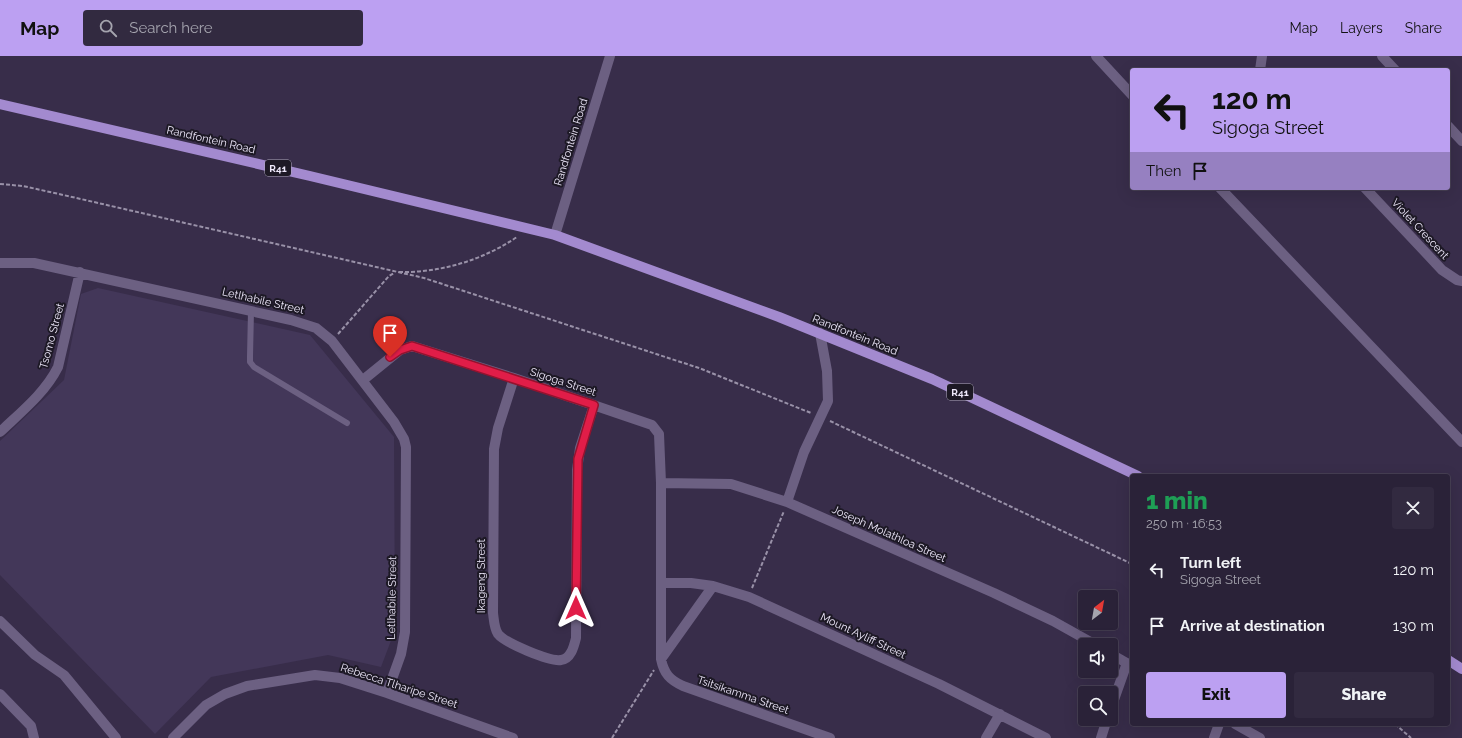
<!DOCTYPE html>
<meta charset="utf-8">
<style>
body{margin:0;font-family:Raleway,sans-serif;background:#322a40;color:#f1f3f6;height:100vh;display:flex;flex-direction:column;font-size:15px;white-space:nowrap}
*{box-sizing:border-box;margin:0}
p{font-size:13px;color:#a5a4ae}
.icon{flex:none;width:22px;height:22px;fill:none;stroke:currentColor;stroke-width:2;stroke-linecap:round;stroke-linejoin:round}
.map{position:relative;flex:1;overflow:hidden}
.details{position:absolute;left:1130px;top:418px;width:320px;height:252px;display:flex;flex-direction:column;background:#2a2238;border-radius:4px;box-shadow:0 4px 16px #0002,0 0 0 1px #463f53}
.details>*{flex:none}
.hud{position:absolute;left:1130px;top:12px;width:320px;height:122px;border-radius:4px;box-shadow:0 4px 16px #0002,0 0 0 1px #463f53;background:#bca0f2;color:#111;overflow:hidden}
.needle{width:26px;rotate:31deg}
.tools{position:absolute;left:1078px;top:534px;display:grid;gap:8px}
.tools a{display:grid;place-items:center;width:40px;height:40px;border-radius:4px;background:#2a2238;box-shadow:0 4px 16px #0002,0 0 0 1px #463f53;font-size:20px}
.pin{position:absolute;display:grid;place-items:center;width:34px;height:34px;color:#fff;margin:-41px -17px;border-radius:50% 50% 50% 0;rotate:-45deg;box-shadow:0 0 4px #0007}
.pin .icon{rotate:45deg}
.me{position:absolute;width:44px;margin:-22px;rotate:0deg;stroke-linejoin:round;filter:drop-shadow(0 0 3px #0008)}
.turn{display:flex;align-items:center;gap:14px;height:84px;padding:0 16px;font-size:18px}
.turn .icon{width:52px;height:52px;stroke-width:2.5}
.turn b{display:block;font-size:28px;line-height:34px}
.then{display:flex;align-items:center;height:38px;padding:0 16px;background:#0003;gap:8px;font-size:15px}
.round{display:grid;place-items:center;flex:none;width:42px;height:42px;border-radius:4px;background:#322a40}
.headline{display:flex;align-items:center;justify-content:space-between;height:68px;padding:0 16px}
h1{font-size:24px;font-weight:800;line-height:30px;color:#1e9e55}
.cta{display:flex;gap:8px;margin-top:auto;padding:8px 16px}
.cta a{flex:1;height:46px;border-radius:4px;background:#bca0f2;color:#111;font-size:16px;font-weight:800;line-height:46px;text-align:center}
.cta a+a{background:#322a40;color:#f1f3f6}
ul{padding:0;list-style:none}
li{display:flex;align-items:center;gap:12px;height:56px;padding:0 16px}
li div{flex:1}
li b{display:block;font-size:15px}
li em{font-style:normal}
header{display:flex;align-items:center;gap:24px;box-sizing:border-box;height:56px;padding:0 20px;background:#bca0f2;color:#111}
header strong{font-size:19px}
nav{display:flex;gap:22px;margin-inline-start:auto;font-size:14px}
.search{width:280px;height:36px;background:#322a40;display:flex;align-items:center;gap:10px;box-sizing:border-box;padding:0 14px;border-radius:4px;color:#a5a4ae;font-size:15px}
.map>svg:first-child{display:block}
</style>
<header>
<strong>Map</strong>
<div class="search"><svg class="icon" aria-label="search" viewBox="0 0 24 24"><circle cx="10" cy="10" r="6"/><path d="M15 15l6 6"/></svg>Search here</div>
<nav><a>Map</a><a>Layers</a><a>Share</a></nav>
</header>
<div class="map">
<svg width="1462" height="682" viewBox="0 0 1462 682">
<rect width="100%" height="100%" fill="#382d4a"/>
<!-- built -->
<path fill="#433759" d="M98,232l212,47 84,102 1,193 -14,37 -53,-12 -117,22 -56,57 -155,-159v-134l64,-61 17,-86z"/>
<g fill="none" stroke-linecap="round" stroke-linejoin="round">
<!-- path -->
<path stroke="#9991a8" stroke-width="2" stroke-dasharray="4 2" stroke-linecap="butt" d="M0,128l23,2 36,8 365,84 275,90 112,45
M399,216c41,1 84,-12 118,-35
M338,278l51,-58 5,-3
M830,365l302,143
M752,532l32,-77
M1395,668l16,14
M612,682l42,-68"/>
<!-- service -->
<path stroke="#6c6082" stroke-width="6" d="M251,255l-1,45v6l4,5 93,56"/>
<!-- minor -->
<path stroke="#6c6082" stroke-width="10" d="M1096,0l36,39
M1382,0l13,14
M1260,14l2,-14
M1448,70l14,15
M1220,132l242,254
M1365,132l77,82 15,10 5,1
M0,207h34l257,57 25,8 16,13 62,81 10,17 2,8 -1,185 -4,22 -14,39
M514,322l-16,50 -4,21 -1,164c1,7 1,15 5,21 7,9 52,28 63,26 10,-1 13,-14 15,-22l1,-168 3,-22 14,-43
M363,324l37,-30 12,-4 102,32 138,47 7,9 2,49v176c3,15 9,21 22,27l147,52
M0,376c21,-20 45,-39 58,-65l22,-95
M661,427l70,1 56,18 207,91 59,28 43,24
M787,446l17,-50 24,-51 -1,-30 -7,-38
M662,527h29l22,3 36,11 190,87 107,54
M0,565l35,34 29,20 52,63
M1111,598l21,12
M661,603l52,-73
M0,638l31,32 3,12
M1111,652l16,-45
M1235,668l25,14
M173,682l33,-33 19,-11 22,-8 68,-11 25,3 47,15 126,45
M986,682l14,-24
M1101,682l6,-19
M1214,682l5,-14"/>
<!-- tertiary -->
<path stroke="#6c6082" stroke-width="10" d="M555,179l55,-179"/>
<!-- primary -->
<path stroke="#a38acf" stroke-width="10" d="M0,48l310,72 245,59 224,82 153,62 206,97
M1448,604l14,9"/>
</g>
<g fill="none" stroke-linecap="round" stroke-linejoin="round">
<!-- route casing -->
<g stroke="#92132f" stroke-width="10">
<path id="route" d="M390,301l10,-7 12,-4 182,59 -16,54 -2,149"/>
</g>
<!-- route -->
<use href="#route" stroke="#e11d48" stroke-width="7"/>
</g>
<g text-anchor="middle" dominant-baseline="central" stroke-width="4" stroke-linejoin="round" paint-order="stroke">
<!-- shield labels -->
<g fill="#1d1925" stroke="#afaabb" stroke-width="1">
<rect x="265" y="104" width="26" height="16" rx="3"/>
<rect x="947" y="328" width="26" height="16" rx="3"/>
</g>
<g font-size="10" font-weight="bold" fill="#eee8fb">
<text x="278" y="112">R41</text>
<text x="960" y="336">R41</text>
</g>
<!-- street labels -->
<g font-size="11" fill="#eee8fb" stroke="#1d1925">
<text transform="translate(211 84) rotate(13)">Randfontein Road</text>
<text transform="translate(571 86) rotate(-73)">Randfontein Road</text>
<text transform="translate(1420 173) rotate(47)">Violet Crescent</text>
<text transform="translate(263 245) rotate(13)">Letlhabile Street</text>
<text transform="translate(855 279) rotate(22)">Randfontein Road</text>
<text transform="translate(52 280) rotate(-75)">Tsomo Street</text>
<text transform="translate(563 326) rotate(18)">Sigoga Street</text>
<text transform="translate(889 478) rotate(24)">Joseph Molathloa Street</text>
<text transform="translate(481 520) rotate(-90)">Ikageng Street</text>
<text transform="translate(392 542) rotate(-89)">Letlhabile Street</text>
<text transform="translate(863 580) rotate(25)">Mount Ayliff Street</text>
<text transform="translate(399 630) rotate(18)">Rebecca Tlharipe Street</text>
<text transform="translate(743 639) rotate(19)">Tsitsikamma Street</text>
</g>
</g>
</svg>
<div class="tools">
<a><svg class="needle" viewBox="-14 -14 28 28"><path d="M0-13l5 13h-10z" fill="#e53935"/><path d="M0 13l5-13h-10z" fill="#a5a4ae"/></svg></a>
<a><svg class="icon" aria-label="sound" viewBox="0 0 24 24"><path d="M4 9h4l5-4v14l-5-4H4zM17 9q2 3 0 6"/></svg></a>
<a><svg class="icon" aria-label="search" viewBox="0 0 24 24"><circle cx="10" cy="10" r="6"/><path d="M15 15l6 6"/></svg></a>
</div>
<div class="pin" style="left:390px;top:301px;background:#d93025"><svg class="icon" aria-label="arrive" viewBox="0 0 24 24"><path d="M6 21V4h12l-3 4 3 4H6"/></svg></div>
<svg class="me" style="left:576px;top:552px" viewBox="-20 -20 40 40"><path d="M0-17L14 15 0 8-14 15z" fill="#e11d48" stroke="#fff" stroke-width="4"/></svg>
<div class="hud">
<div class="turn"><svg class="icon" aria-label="left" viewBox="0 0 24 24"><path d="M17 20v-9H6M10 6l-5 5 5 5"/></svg><div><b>120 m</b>Sigoga Street</div></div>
<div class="then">Then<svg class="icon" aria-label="arrive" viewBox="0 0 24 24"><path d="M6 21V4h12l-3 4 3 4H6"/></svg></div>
</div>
<section class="details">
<div class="headline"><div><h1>1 min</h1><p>250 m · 16:53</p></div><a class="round"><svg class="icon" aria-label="close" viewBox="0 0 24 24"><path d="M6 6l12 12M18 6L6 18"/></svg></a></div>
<ul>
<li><svg class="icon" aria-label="left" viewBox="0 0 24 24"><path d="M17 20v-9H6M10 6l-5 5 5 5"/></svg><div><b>Turn left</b><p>Sigoga Street</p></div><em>120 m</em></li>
<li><svg class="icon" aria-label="arrive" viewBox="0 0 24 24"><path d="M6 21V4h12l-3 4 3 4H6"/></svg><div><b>Arrive at destination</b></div><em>130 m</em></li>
</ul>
<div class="cta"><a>Exit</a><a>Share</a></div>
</section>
</div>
